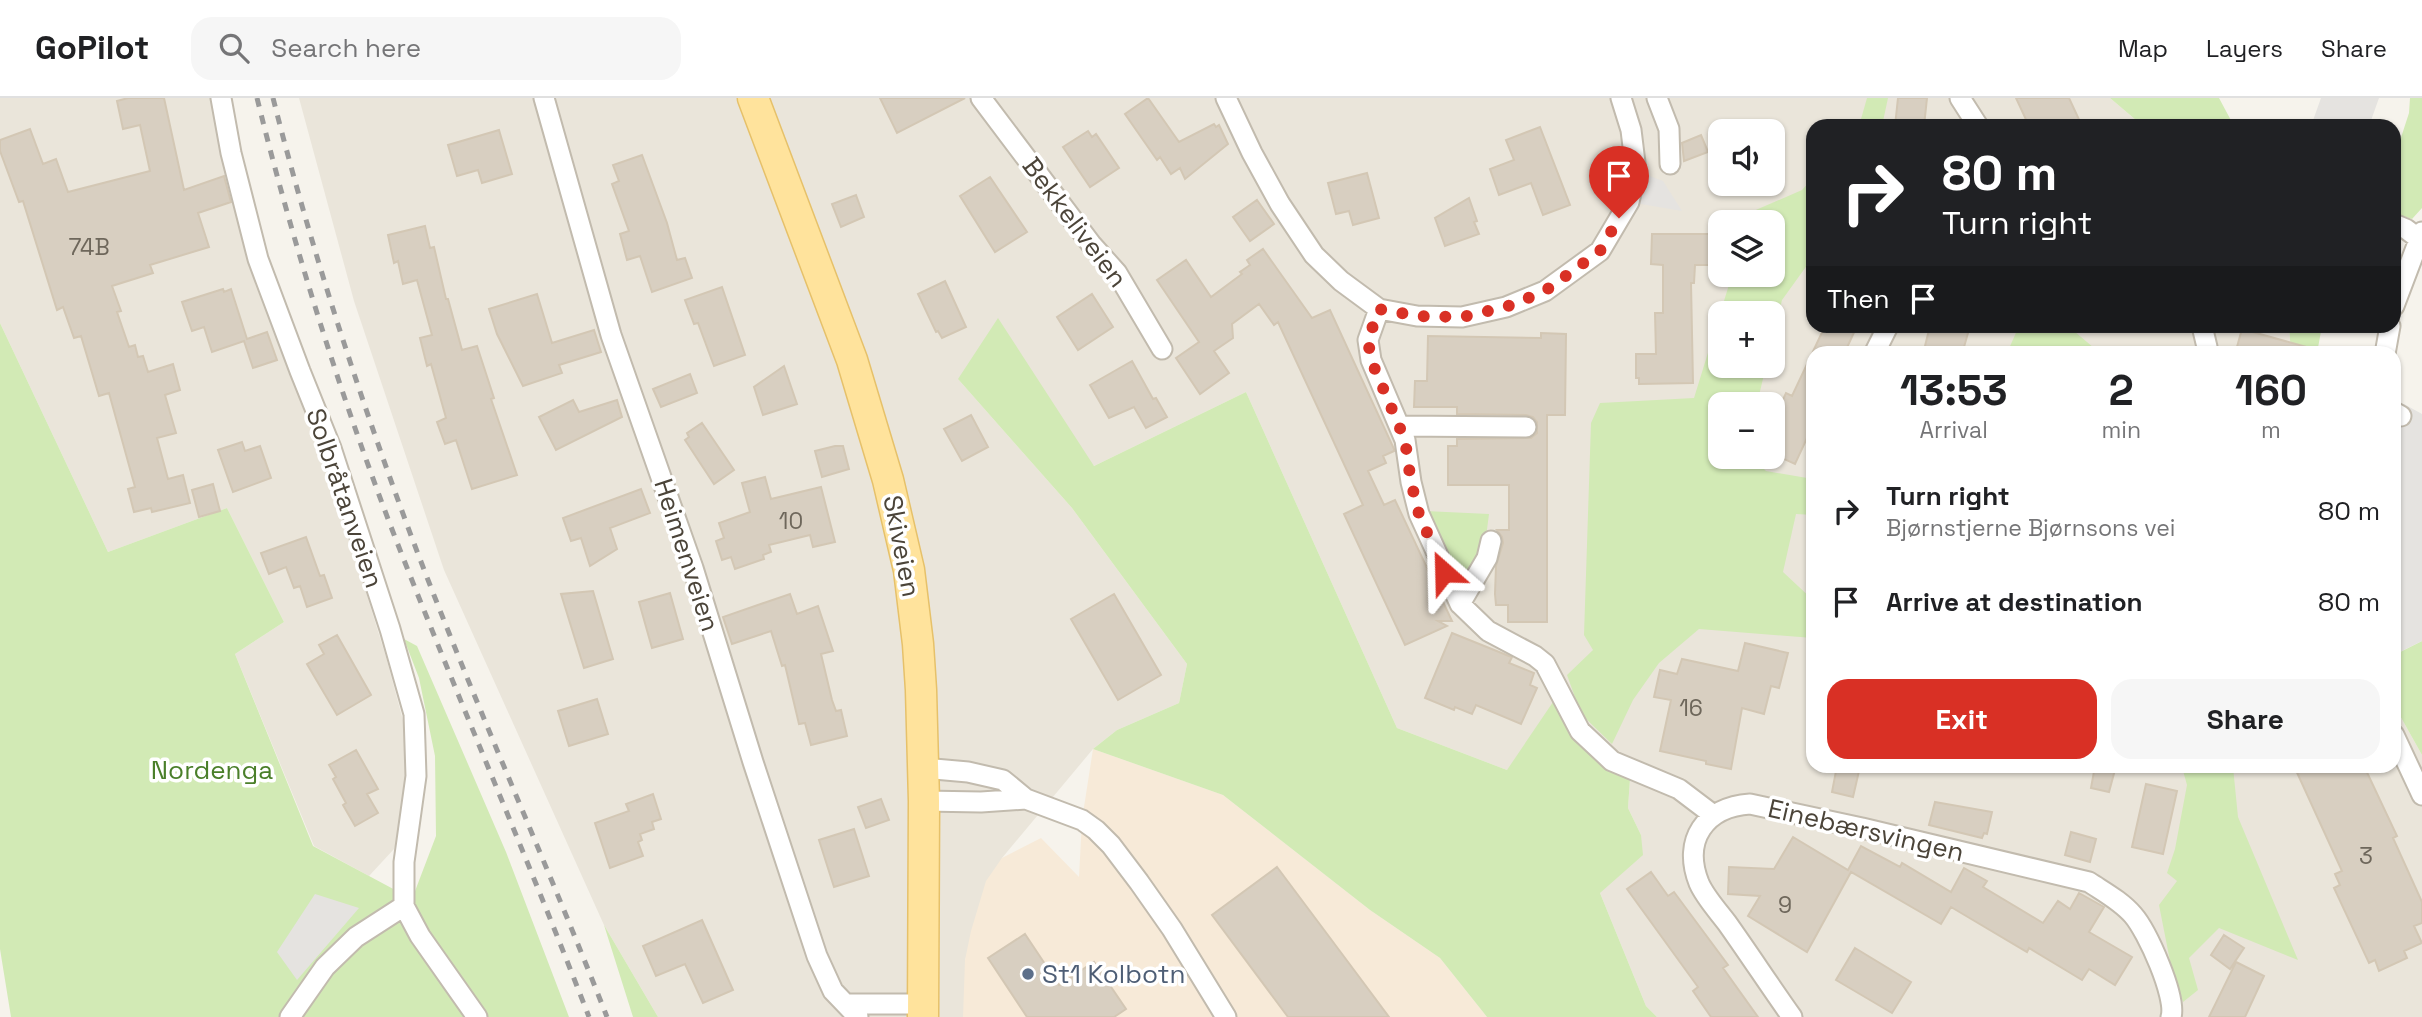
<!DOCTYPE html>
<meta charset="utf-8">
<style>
body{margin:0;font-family:"Space Grotesk",sans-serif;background:#f6f6f6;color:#202124;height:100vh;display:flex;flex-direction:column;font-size:26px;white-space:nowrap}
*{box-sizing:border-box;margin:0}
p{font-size:23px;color:#757577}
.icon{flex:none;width:38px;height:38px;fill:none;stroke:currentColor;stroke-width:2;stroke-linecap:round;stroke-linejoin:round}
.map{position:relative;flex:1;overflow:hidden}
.side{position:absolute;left:1806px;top:248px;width:595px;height:427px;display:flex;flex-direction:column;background:#fff;border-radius:21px;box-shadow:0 2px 5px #0004}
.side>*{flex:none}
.banner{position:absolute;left:1806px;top:21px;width:595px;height:214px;border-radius:21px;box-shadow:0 2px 5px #0004;background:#202124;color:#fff;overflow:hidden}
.tools{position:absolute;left:1708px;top:21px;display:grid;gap:14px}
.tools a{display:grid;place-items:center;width:77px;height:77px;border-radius:14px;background:#fff;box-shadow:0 2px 5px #0004;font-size:35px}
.pin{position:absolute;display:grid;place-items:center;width:60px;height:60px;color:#fff;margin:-72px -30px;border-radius:50% 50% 50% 0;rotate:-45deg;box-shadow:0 0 7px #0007}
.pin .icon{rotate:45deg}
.me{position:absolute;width:77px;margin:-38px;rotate:335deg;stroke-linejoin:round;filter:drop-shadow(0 0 5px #0008)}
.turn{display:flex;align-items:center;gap:24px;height:147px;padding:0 21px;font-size:32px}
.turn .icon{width:91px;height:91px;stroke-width:2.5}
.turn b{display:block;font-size:49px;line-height:60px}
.then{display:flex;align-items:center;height:66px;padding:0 21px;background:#0003;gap:14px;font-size:26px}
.eta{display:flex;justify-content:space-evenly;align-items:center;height:119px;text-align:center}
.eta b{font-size:42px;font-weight:700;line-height:49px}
.primary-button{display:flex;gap:14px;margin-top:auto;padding:14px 21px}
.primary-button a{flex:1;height:80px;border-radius:21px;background:#d93025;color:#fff;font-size:28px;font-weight:700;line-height:80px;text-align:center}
.primary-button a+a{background:#f6f6f6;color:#202124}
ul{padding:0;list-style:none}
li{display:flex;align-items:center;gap:21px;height:91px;padding:0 21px}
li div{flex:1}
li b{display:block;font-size:26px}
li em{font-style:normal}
header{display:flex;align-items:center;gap:42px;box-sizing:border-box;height:98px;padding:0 35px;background:#fff;border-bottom:2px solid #e0e0e0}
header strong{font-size:33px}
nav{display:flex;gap:38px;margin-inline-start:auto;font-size:24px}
.search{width:490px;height:63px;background:#f6f6f6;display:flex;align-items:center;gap:18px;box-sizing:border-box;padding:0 24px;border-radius:21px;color:#757577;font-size:26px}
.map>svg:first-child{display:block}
</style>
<header>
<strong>GoPilot</strong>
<div class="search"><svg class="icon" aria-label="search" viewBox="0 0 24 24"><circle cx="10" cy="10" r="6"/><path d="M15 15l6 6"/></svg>Search here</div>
<nav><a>Map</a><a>Layers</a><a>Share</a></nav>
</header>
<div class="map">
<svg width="2422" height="919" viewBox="0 0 2422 919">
<rect width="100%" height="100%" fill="#f6f3ec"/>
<!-- residential -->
<path fill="#eae5da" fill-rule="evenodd" d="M0,0h210l35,151 98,269 43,139 22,82 -2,78 -12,32 -25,27 -55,-30 -79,-192 49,-32 -57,-114 -119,44 -108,-229z
M299,0h1811l33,28h-330v200h476l2,27 -478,1v412h581v-61l28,50v262h-765l-11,-11 -46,-113 41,-58 -13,-27 2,-29 -21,-8 -33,-32 -69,31 -110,-42 -151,-336 -152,74 -136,-87 114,129 115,156 -8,39 -62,27 -24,19 -91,109 -37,102 4,57h-311l-54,-92 -160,-355 -90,-269zM1720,33h53v53h-53zM1720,124h53v53h-53zM1720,215h53v53h-53zM1720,306h53v53h-53z"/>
<!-- commercial -->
<path fill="#f7ead8" d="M1093,651l130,46 147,115 70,48 47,59h-524l2,-57 6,-29 15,-50 16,-23 39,-20 38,39 3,-57z"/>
<!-- green -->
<path fill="#d2eab5" d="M1867,0h21l-6,28h-23z
M2110,0h109l15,28h-91z
M2410,0h12v110l-10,11 -18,-6v-54l15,-46z
M1813,80v79l-31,43 -9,37v-24h-53v53h46l-9,38h-37v53h32l14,14 47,8v36l-17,-1 -13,58 30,28v38l-114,-9 -40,34 -26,37 -21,44 -31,-30 -14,-39 26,-25 -9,-15 7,-212 9,-20 94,-5 38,-123h41v-53h-45l74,-32z
M998,220l96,148 152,-74 151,336 110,42 46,-68 23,37 33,31 21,9 -2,29 13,27 2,20 -43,38 46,113 11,11h-170l-47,-59 -70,-48 -147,-115 -130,-46 24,-19 62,-27 8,-39 -115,-156 -114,-129z
M0,225l108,229 119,-44 57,114 -49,32 78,192 99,53 24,-63 -1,-80 -16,-78 -15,-39 13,7 89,206 63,165h-558l-11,-68z
M2019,228h49l32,27h-93z
M2289,228h33l-5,27h-26z
M1425,413l64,3 -3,23 -24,53z
M2422,543v114l-28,-50v-50z
M2182,669h51l5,50 60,143 -79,-32 -30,30 9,32 -15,12 -11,-31 -13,-66 18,-24 -10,-8 8,-24 12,-64z
M604,827l54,92h-25z"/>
<!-- parking -->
<path fill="#e5e3e0" d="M2321,0h58l-10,28h-58z
M1636,73l27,10 19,30 -53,-9z
M2404,306l18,10v227l-28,14v-211z
M315,796l44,14 -62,72 -20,-28z"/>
<!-- building -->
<path fill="#d8cfc1" stroke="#d3c7b4" stroke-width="2" d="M128,0h36l20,92 40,-14 7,26 -33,11 11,34 -59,18 3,8 -41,13 9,25 -4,1 12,35 6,-2 3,12 5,-1 5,16 25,-8 7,26 -15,5 11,38 -19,5 11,41 15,-4 7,28 -38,9 -1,-4 -17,4 -6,-23 7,-2 -26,-94 -10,3 -18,-60 -7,2 -11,-31 -6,3 -34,-109 -4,1 -19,-51v-11l30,-11 13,35 13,-5 12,33 82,-21 -10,-46 -17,4 -6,-28z
M880,0h85l-68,35z
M1148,0l31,44 35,-18 2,3 3,-2 9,19 -43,35 -5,-11 -9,6 -11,-17 -3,3 -32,-46z
M1898,0h29l-3,28h-29z
M2016,0h53l13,28h-53z
M1540,29l30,78 -27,10 -12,-32 -32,12 -9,-26 24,-9 -8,-20z
M499,32l13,44 -30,9 -4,-13 -21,6 -9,-31z
M1088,33l4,6 4,-3 23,34 -29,19 -27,-40z
M1701,37l7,17 -24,9 -2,-18z
M642,57l25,68 10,37 8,-2 7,20 -40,14 -12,-36 -13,4 -7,-26 9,-3 -17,-47 7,-3 -6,-16z
M1367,75l12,45 -26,7 -4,-14 -13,3 -8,-31z
M990,79l37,55 -32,20 -35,-56z
M856,97l8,22 -23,10 -9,-23z
M1469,100l8,23 -3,1 5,12 -34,12 -10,-28z
M1257,102l17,24 -24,17 -17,-24z
M425,128l5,22 4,-1 12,52h2l14,51 15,-4 17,52 -3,1 26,76 -45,14 -16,-49 -11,4 -8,-22 9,-4 -15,-54 -4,2 -7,-28 12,-3 -15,-55 -14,4 -5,-23 -4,2 -6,-28z
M1663,136h48v31h-16l-1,18h-3l2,100 -54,1v-6h-3v-24h20l-1,-41h8v-48l-12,-1 1,-30z
M1263,151l49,69 18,-8 64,139v2l-11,5 3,7 -18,8 16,34 11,-5 57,121h-14l9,5 -42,19 -61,-131 19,-9 -85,-183 -4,3 -15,-21 -27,20 1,14 -19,13 15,22 -29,21 -24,-36 23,-16 -42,-62 29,-20 25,37 31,-23 -2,-2 10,-7 -3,-5z
M945,183l21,46 -24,11 -4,-7 -2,1 -18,-38z
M722,189l23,68 -31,11 -16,-43 -4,1 -9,-24z
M223,191l1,3 7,-3 16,50 20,-7 10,28 -24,8 -9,-27 -32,11 -8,-25 -12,4 -10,-29z
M537,196l15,49 42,-13 7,22 -42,13 3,8 -39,13 -26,-52 -8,-25z
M1092,196l21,33 -35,23 -21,-33z
M1825,228h32l-13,28h-31v71l-18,39 -22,-10v-33l13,-28 6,3z
M1930,228h40l-8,28h-39z
M2242,231l68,19 -1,6h-74z
M1541,235l25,1 -1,81h-18v207h-39v-17h-12l-1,-11 1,-28 7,-23 -1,-6 -5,-7h12v-45h-61v-39h9v-7l74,-1 6,-5v-11l-4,-5 -7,-2 -69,-1v-7h-43l1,-26h12l1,-45 113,2z
M1132,263l21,38 3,-1 11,19 -21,11 -12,-21 -25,11 -19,-33z
M784,268l13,38 -34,11 -9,-28z
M690,276l7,19 -36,14 -8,-18z
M573,302l6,12 38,-12 5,17 -66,33 -17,-33z
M971,317l17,32 -26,14 -18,-32z
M702,325l32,47 -20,14 -29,-44 4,-3 -2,-4z
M242,344l3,9 15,-5 11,32 -38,14 -15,-42z
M835,348h8l6,23 -27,8 -7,-26z
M765,379l6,22 50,-12 14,55 -22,5 -3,-12 -41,10 2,7 -8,3 1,4 -29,10 -4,-12 -9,3 -6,-19 8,-3 -5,-15 31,-11 -8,-29z
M213,386l7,27 -21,6 -7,-27z
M641,391l9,24 -40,15 7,21 -27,17 -9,-28 -10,3 -8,-23z
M306,439l14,39 4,-1 8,23 -25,9 -7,-21 -6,2 -8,-21 -17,7 -8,-21z
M593,493l20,68 -29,9 -23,-74z
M670,495l13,46 -31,9 -13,-46z
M790,496l7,20 21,-8 15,45 -12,3 11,46 4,11 5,-1 6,26 -36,9 -6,-22 -6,1 -14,-59 -3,1 -11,-35 -39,13 -9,-27z
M1114,496l47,81 -43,25 -47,-81z
M1452,535l57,23 3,1 -3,6 25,10 -4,12 7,3 -16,36 -45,-19 -4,9 -17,-7 -1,3 -29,-12z
M337,537l34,60 -34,20 -30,-51 17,-10 -5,-9z
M1745,545l43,10 -9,35 -8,-2 -7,28 -22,-6 -11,61 -25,-5v-3l-46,-10 11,-51 -17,-3 6,-27 17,4 5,-15 56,12z
M597,601l11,35 -39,12 -11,-35z
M356,652l22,39 -11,5 11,19 -23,13 -12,-21 3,-2 -13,-24 3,-2 -7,-12z
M1837,668l22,5 -6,26 -21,-5z
M2095,668h21l-7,26 -18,-4z
M2294,668h70l33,70 -4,2 29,64v21l-8,3 8,17 -18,8 3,7 -28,13 -4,-11 -6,3 -35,-75 6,-3 -5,-11 7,-3z
M2146,686l31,7 -14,63 -31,-7z
M653,696l8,25 -9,3 2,7 -14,5 2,6 -4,2 5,14 -33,12 -15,-45 34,-12 -3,-7z
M881,701l8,21 -23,8 -8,-21z
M1935,704l57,10 -5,22 -3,-1 -2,5 -53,-13z
M854,731l15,47 -35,11 -15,-47z
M2071,734l25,7 -6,23 -25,-7z
M1793,739l55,33 13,-24 39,21 2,-4 49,29 13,-24 23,13 -4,6 60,36 15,-22 12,8 9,-16 25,14 -15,25 43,25 -17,28 -26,-16 -7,11 -53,-32 -2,4 -76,-45 -10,17 -90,-52 -44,80 -59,-36 12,-20 -32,-2 1,-27 45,2z
M1277,769l80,107 32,43h-101l-76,-102z
M1651,774l17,24 6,-4 54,73 -5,3 35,49h-47l-18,-26 5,-4 -71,-98z
M702,822l31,70 -30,13 -18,-39 -29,12 -13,-30z
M1025,836l34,51 35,-23 32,47 -12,8h-87l-39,-59z
M2224,837l20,13 -14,21 -19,-14z
M1855,850l56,34 -19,31 -56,-33z
M2236,864l28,14 -19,41h-36z"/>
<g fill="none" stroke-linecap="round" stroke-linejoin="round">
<!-- minor casing -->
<g stroke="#c2bbae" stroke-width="23">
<path id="minor" d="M221,0l10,55 27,106 42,112 31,77 59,181 24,85 2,62 -12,86v44l16,30 57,81
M544,0l67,237 82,233 60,194 64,194 16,35 25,26
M981,0l110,146 26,29 45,76
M1226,0l26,55 28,51 34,51 27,26 38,28 38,7 45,1 44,-10 39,-16 55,-40 29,-49 7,-31 -5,-41 -10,-32
M1657,0l12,31 1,35
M1960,0l18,28
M2394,126l12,5 12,9
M2394,208l28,-74
M1379,211l-11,31 3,20 34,80 6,42 8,32 41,90 28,27 47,25 10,8 35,67 32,30 67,28 33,25
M2202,228l5,21 -2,7
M1874,256l14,-28
M2385,256l5,-28
M2394,314l7,4
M1400,328l126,1
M1460,506l27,-46 4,-17
M2394,637l28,60
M923,670l45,4 35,8 23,19
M924,703l57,1 45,-3 56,21 14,10 15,15 28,37 33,47 54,88
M846,906h77
M290,919l35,-50 31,-30 48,-31
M1792,919c-22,-31 -43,-63 -65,-94 -9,-12 -22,-26 -28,-40 -17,-43 6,-76 51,-79l112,24 227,54c15,10 32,19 44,33 14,16 44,82 38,102"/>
</g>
<!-- primary casing -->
<g stroke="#e6c16a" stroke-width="33">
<path id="primary" d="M753,0l99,262 36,120 21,90 9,74 3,46 3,111 -1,216"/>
</g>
<!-- minor -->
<use href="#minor" stroke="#fff" stroke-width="19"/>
<!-- primary -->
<use href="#primary" stroke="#ffe39c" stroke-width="30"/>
<!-- rail -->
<path stroke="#9a9a9a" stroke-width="5" stroke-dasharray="9 9" stroke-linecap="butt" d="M257,0c36,146 82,293 136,434 63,162 133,322 196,485
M273,0c36,143 82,285 133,424 62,167 136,329 201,495"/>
</g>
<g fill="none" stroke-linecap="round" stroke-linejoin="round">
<!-- route -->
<path stroke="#d93025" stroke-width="12" stroke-dasharray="0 21.6" d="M1444,474l-25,-58 -8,-32 -6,-42 -34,-80 -3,-20 11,-31 38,7 45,1 44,-10 39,-16 55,-40 19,-33"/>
</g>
<!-- markers -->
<circle fill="#5c6f8a" stroke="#fff" stroke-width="2.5" cx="1028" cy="876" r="7"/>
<g text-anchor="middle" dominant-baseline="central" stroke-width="7" stroke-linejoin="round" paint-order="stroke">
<!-- number labels -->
<g font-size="23" fill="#6e675b">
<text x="89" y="149">74B</text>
<text x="791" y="423">10</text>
<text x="1691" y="610">16</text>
<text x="2366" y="758">3</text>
<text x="1785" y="807">9</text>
</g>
<!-- street labels -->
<g font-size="26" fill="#4b4439" stroke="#fff">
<text transform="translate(1075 124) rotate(53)">Bekkeliveien</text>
<text transform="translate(345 400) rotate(71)">Solbråtanveien</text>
<text transform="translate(902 448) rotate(79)">Skiveien</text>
<text transform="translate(687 457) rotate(72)">Heimenveien</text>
<text transform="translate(1866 732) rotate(13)">Einebærsvingen</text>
</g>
<!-- park labels -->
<g font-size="26" fill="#4a7f2a" stroke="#fff">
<text x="212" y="672">Nordenga</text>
</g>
<!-- service labels -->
<g font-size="26" fill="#4e5e75" stroke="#fff" text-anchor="start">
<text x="1042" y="876">St1 Kolbotn</text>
</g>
</g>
</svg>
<div class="tools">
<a><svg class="icon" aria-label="sound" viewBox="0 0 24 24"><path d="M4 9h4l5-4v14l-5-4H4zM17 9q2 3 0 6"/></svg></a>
<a><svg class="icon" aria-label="layers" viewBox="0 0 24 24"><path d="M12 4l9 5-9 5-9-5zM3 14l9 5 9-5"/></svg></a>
<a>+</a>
<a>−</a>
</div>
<div class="pin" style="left:1619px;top:120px;background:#d93025"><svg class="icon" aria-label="arrive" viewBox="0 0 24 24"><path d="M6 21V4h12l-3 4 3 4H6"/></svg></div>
<svg class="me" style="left:1444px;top:474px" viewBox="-20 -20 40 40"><path d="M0-17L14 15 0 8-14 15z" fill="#d93025" stroke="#fff" stroke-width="4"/></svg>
<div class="banner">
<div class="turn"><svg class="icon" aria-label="right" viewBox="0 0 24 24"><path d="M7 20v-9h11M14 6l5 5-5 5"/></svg><div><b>80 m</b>Turn right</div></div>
<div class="then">Then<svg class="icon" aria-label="arrive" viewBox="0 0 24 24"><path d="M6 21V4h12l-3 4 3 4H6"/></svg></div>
</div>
<section class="side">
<div class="eta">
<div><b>13:53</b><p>Arrival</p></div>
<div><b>2</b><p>min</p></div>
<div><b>160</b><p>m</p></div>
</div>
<ul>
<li><svg class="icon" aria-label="right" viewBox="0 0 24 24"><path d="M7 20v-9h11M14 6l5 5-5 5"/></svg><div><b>Turn right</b><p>Bjørnstjerne Bjørnsons vei</p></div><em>80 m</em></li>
<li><svg class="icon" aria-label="arrive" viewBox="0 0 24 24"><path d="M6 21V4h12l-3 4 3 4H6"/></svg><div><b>Arrive at destination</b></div><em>80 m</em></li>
</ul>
<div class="primary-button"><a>Exit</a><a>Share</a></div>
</section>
</div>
